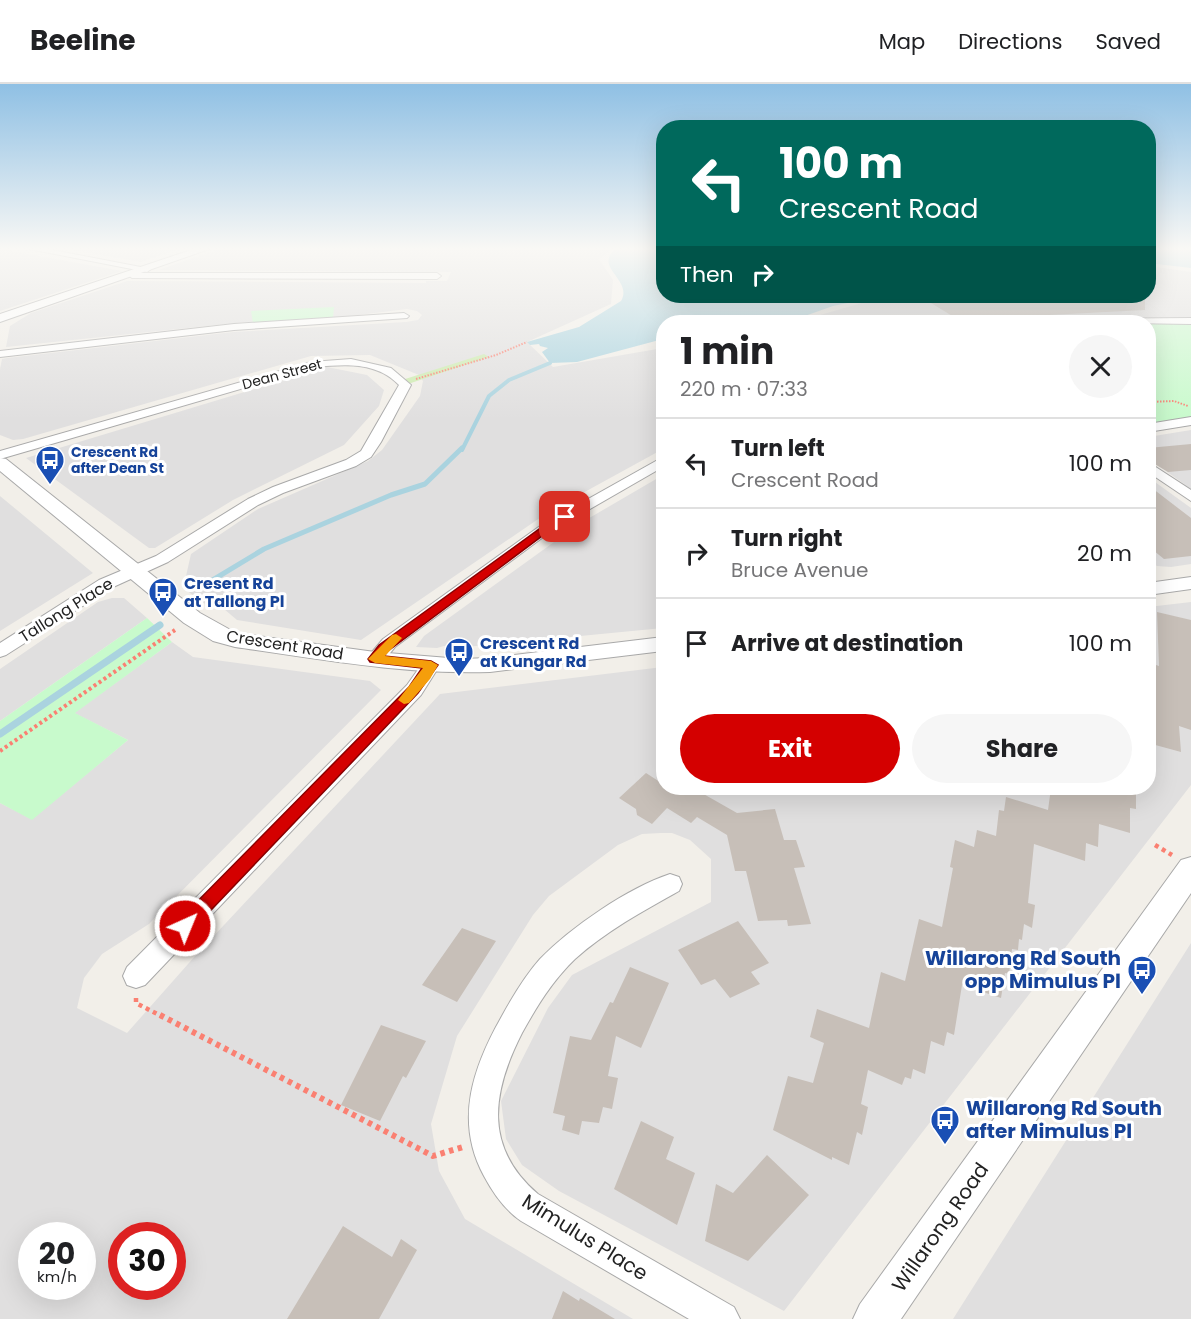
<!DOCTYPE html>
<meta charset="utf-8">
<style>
body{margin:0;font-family:Poppins,sans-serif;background:#f6f6f6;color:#202124;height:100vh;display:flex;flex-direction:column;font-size:22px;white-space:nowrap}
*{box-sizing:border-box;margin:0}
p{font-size:20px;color:#757577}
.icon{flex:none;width:33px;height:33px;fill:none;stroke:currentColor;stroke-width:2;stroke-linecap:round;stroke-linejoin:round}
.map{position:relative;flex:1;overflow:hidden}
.details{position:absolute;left:656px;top:231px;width:500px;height:480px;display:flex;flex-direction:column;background:#fff;border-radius:24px;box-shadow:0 6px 24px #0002}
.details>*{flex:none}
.banner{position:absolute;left:656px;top:36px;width:500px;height:183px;border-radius:24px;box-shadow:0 6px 24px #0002;background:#00695c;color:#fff;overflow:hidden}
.speed{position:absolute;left:18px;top:1138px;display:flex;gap:12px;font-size:30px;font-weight:700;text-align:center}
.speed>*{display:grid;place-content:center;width:78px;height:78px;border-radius:50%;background:#fff;box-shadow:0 6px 24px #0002;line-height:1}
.speed small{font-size:15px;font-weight:400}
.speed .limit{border:9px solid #d22;background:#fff;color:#111}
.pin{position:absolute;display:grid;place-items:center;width:51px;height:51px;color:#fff;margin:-26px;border-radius:12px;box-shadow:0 3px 9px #0006}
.me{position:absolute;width:66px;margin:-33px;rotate:44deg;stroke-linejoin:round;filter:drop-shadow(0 0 4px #0008)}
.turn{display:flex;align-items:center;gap:21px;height:126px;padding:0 24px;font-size:27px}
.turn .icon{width:78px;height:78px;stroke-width:2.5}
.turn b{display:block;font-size:42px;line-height:51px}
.then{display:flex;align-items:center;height:57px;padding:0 24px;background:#0003;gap:12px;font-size:22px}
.round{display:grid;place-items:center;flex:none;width:63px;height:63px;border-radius:32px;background:#f6f6f6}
.head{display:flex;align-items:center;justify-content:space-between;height:102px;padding:0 24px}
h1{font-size:36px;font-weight:700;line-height:45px}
.primary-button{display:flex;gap:12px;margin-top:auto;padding:12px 24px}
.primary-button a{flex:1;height:69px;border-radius:36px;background:#d40000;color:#fff;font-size:24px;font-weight:700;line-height:69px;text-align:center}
.primary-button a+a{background:#f6f6f6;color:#202124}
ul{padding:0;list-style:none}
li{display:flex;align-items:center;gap:18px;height:90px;padding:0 24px;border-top:2px solid #e0e0e0}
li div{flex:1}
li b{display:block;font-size:22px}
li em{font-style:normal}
header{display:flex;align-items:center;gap:36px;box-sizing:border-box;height:84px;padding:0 30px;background:#fff;border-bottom:2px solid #e0e0e0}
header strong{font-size:28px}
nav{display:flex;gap:33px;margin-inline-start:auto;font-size:21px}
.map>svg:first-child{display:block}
</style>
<header>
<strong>Beeline</strong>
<nav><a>Map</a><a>Directions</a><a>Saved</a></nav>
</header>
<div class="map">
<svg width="1191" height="1235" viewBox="0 0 1191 1235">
<rect width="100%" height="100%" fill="#f2efe9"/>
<!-- residential -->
<path fill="#e0dfdf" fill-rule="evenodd" d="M56,163h128l-43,15z
M224,163h390l-15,12 14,21 -2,24 -84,38 26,25 110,-19v101l-113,62 -189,129 -124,-20 -13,-11 -16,-3 -22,-16v-14l5,-22 67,-45 110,-48 14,-11 38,-54 3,-15 -4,-6 -49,-20 -59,1 -288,83 -10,1 -13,-5v-66l2,-10 5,-1 226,-26 173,-10 12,-2 4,-5 -5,-4 -10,-2 -73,9 -89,4 -239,25 4,-21 21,-13 96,-32 299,2v-2h21l4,-9 -292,-2z
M0,165l122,22 -122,40z
M1148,182l43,6v47l-73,-1 -54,4h-268l90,-26h262z
M327,283l40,8 17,15 -5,16 -35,39 -111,55 -78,48h-6l-123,-90z
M1191,346v59l-43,-31v-21z
M663,391v153l-208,20 -11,-2 -7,2 -21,-1 8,-11 155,-112z
M1148,393l43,31v56l-20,3 -14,-1 -9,-7z
M0,412l93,77 -93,58z
M112,514h12l23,20 -147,103v-52l98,-67z
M1191,518v183l-407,526 -225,-120 -37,-26 -16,-26 -5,-38 47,-93 24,-33 139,-73v-43l-21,-19 -18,-7h-11l-19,1 -24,11 -69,51 -16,19 -76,121 -26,88 8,47 26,48 168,100h-633v-516l32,16 96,-79 -54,-27 98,-71 21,15 177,24 11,9 -232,234 -47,30 -18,24 -7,30 50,25 69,-78 244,-261 223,-27v121h485v-181zM32,1152h50v51h-50zM122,1152h50v51h-50z
M1191,859v376h-238z"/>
<!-- grass -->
<path fill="#cdebb0" d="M484,270l5,3 -84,28 -3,-5z"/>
<!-- park -->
<path fill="#c8facc" d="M334,223l-1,11 -80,5 -2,-12z
M1148,239l43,1v95l-43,7z
M147,534l25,24 -97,71 53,27 -96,80 -32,-17v-82z"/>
<!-- water -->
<path fill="#aad3df" d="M619,163h44v49h206l-11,5 -25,5 -31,11 -42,1 -12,4h-85v17l-86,23 -27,1 -8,-11 6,-4 -8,-2 -1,-2 -9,1 -3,-3 52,-15 42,-26c13,-22 -32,-35 -2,-54z
M1148,163h43v21l-43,-5z"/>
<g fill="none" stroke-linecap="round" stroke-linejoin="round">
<!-- stream-far2 -->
<path stroke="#aad3df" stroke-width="4" d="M462,366l27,-54 20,-16 41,-17"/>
<!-- stream-far1 -->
<path stroke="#aad3df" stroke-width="5" d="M206,500l58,-35 127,-54 34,-11 37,-36"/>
<!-- stream -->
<path stroke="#aad3df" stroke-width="7" d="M0,650l160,-109"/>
</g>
<!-- building -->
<path fill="#c7bfb8" d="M978,212h167v14l-135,7 9,5h-57l-31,-19 53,-4z
M1191,360v26l-23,2 -20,-12v-12z
M1148,401l43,33v38l-27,3 -16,-13z
M1157,528l34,8v110l-12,-4 2,26 -33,-9v-72l5,2v-9l6,2z
M646,689l17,11v4h30l44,25 38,-4 9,31h12l9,27 -11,1 17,56 -23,2 -1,-6 -29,1 -12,-50h-11l-8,-36 -30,-18 -6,6 -24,-15 -15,16 -15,-9 -1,-6 -17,-11z
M1051,704h85v21l-6,-1v25l-31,-9 -1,23 -12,-4 -1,18 -51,-17 -6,59 7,2 -3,23 -8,-4 -2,16 -3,-1 -1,11 -6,-1 -3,25 -4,-1 -4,25 -39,-13 -8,50 -7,-3 -3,14 -13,-5 -6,33 -12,-5 -2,10 -6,-2 -3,8 -34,-15 -7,34 7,3 -6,28 -5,-3 -8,33 -17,-8v3l-59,-30 15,-54 25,7 11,-40 -14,-6 7,-28 52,19 12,-56 24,9 14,-62 23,8 11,-59 -3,-1 5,-27 19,7 3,-17 19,6 3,-26 5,1 2,-14 42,13z
M738,837l31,42 -18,9 9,12 -30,14 -15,-19 -14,6 -23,-35z
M462,844l34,13 -39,61 -35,-17z
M630,883l39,16 -28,65 -25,-12 -8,40 10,2 -6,31 -9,-2 -4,16 -17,-2 -3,14 -17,-5 3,-14 -12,-3 17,-77 21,4 19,-38 3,1z
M381,941l45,16 -20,37 -3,-2 -23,45 -39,-16z
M641,1037l33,16 -8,22 29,14 -18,52 -63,-36z
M767,1071l42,40 -61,66 -43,-20 11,-57 17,9z
M343,1142l49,31 9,-18 16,11 -38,69h-92z
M563,1207l16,10 1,-3 35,21h-63z"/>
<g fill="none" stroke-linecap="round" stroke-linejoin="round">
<!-- minor casing -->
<g stroke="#a9a9a9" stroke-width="2">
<path id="minor" d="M19,163h18l114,22 -4,3z
M129,189h308l4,3 -4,3 -305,-1 -4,-3z
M404,229l5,3 -2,2 -173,12 -234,27v-6l234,-27z
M1191,234v6l-125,-2 5,-3z
M351,275l40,9 20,17 -30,57 -10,15 -15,9 -73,27 -25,12 -90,57 -57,26 -105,67 -6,2v-14l99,-63 57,-24 92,-57 25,-12 73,-27 15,-9 38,-66c-22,-23 -53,-21 -83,-18l-316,92v-8l311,-89z
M1191,333v8l-43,7v-8z
M663,373v10l-113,65 -155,115 -13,16h-14l-2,-4 17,-20 157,-113z
M1148,378l43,28v11l-43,-29z
M431,575l7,2 2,4 -19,30 -276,290 -9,3 -9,-3 -4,-9 4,-9 280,-282 17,-24z
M670,790l9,3 3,7 -3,7c-36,20 -73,40 -104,68 -22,21 -38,47 -53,74 -30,59 -39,114 16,161l196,113 6,12h-51l-168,-98c-16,-11 -28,-28 -37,-45 -30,-55 -11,-109 18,-160 11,-20 23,-40 38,-57 31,-32 88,-71 130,-85z"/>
</g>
<!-- tertiary casing -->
<g stroke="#a9a9a9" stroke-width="2">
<path id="tertiary" d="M200,163h15l-215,75v-8z
M0,374l6,1 194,154 36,20 139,19 86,7 29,-1 173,-21v14l-173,21c-85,3 -171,-13 -255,-25l-22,-6 -29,-18 -184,-152z
M1191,493v12l-43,6v-12z
M1191,773v36l-290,426h-48l7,-15 321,-444z"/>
</g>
<!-- path-far3 -->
<path stroke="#fa8072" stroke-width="2" stroke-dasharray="1.5 1.5" stroke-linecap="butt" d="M416,295l80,-24 31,-13
M1148,318l26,-1 14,5"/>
<!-- path-far2 -->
<path stroke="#fa8072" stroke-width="4" stroke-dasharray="3 3" stroke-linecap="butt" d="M0,667l175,-121"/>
<!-- path-far1 -->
<path stroke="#fa8072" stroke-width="4.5" stroke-dasharray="4 4" stroke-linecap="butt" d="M1155,761l17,10
M136,914v5l27,14"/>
<!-- path -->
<path stroke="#fa8072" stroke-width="6" stroke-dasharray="4.5 4.5" stroke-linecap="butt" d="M160,931l273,141 30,-9"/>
<!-- minor -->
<use href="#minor" fill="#fff" fill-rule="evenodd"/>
<!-- tertiary -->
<use href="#tertiary" fill="#fff" fill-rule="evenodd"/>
</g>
<!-- sky -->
<linearGradient id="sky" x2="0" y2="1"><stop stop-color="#8fc0e4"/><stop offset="0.49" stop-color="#f9f8f5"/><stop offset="1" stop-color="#f9f8f5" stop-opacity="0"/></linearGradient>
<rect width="1191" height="336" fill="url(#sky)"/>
<!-- route -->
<path fill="#d40000" stroke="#8a0000" stroke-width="1.5" d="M565,430l4,1v5l-20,11 -161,120 -4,5 47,5 7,4 -20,28 -227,238 -6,2 -6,-2 -3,-5 3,-6 230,-233 13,-19 -52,-6 -2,-3 11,-14 163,-118z"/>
<!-- slow -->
<path fill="#f59e0b" d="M396,550l6,4 -17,18 46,5 7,4 -8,14 -21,24 -5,1 -6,-4 25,-32 -48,-5 -7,-4 24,-24z"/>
<!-- icons -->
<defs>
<g id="bus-pin" transform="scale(1.5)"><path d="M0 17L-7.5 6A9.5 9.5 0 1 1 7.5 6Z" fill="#1a4fb4" stroke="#fff"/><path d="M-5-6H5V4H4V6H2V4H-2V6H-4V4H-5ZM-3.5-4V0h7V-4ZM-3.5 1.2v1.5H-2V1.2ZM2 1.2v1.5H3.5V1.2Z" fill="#fff"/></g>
</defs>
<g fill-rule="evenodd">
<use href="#bus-pin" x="50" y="376"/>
<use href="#bus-pin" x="163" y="508"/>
<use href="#bus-pin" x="459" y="568"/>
<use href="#bus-pin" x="1142" y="886"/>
<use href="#bus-pin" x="945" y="1036"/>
</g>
<g text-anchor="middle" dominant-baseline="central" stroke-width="6" stroke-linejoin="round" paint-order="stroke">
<!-- far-street labels -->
<g font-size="14" fill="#222" stroke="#fff">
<text transform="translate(282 290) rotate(-15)">Dean Street</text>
</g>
<!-- far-transit labels -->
<g font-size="14" font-weight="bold" fill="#164399" stroke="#fff" text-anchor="start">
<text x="71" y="368">Crescent Rd<tspan x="71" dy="16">after Dean St</tspan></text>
</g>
<!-- transit labels -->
<g font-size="16" font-weight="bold" fill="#164399" stroke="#fff" text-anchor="start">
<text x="184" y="499">Cresent Rd<tspan x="184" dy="18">at Tallong Pl</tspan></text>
<text x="480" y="559">Crescent Rd<tspan x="480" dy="18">at Kungar Rd</tspan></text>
</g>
<!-- street labels -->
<g font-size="16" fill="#222" stroke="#fff">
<text transform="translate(66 526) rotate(-32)">Tallong Place</text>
<text transform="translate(285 561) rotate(9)">Crescent Road</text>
</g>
<!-- near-transit labels -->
<g font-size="20" font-weight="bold" fill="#164399" stroke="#fff" text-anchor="end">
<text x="1121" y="874">Willarong Rd South<tspan x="1121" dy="23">opp Mimulus Pl</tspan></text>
<text x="966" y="1024" text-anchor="start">Willarong Rd South<tspan x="966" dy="23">after Mimulus Pl</tspan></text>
</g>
<!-- near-street labels -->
<g font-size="20" fill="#222" stroke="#fff">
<text transform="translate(940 1143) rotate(-55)">Willarong Road</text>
<text transform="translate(585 1153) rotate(32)">Mimulus Place</text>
</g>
</g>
</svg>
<div class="speed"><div>20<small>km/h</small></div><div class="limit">30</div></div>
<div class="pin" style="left:565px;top:433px;background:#d93025"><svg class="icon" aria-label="arrive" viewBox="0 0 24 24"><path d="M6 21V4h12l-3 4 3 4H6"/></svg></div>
<svg class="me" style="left:185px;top:842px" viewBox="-20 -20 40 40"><circle r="17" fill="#d40000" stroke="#fff" stroke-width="3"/><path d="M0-11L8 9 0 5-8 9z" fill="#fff"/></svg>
<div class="banner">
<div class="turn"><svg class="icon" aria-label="left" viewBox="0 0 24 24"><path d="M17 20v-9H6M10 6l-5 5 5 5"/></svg><div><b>100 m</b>Crescent Road</div></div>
<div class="then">Then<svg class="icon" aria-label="right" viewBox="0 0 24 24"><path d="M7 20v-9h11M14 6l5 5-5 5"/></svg></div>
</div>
<section class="details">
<div class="head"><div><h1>1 min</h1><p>220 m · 07:33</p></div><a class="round"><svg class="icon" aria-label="close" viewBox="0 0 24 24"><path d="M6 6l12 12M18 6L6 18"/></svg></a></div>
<ul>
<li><svg class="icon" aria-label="left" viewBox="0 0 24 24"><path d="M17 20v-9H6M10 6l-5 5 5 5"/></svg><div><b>Turn left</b><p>Crescent Road</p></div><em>100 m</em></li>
<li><svg class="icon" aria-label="right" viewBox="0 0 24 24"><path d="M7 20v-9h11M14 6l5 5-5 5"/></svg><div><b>Turn right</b><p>Bruce Avenue</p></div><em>20 m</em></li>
<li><svg class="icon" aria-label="arrive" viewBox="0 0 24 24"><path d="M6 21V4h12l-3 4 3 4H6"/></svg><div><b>Arrive at destination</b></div><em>100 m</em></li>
</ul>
<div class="primary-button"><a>Exit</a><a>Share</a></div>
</section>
</div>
